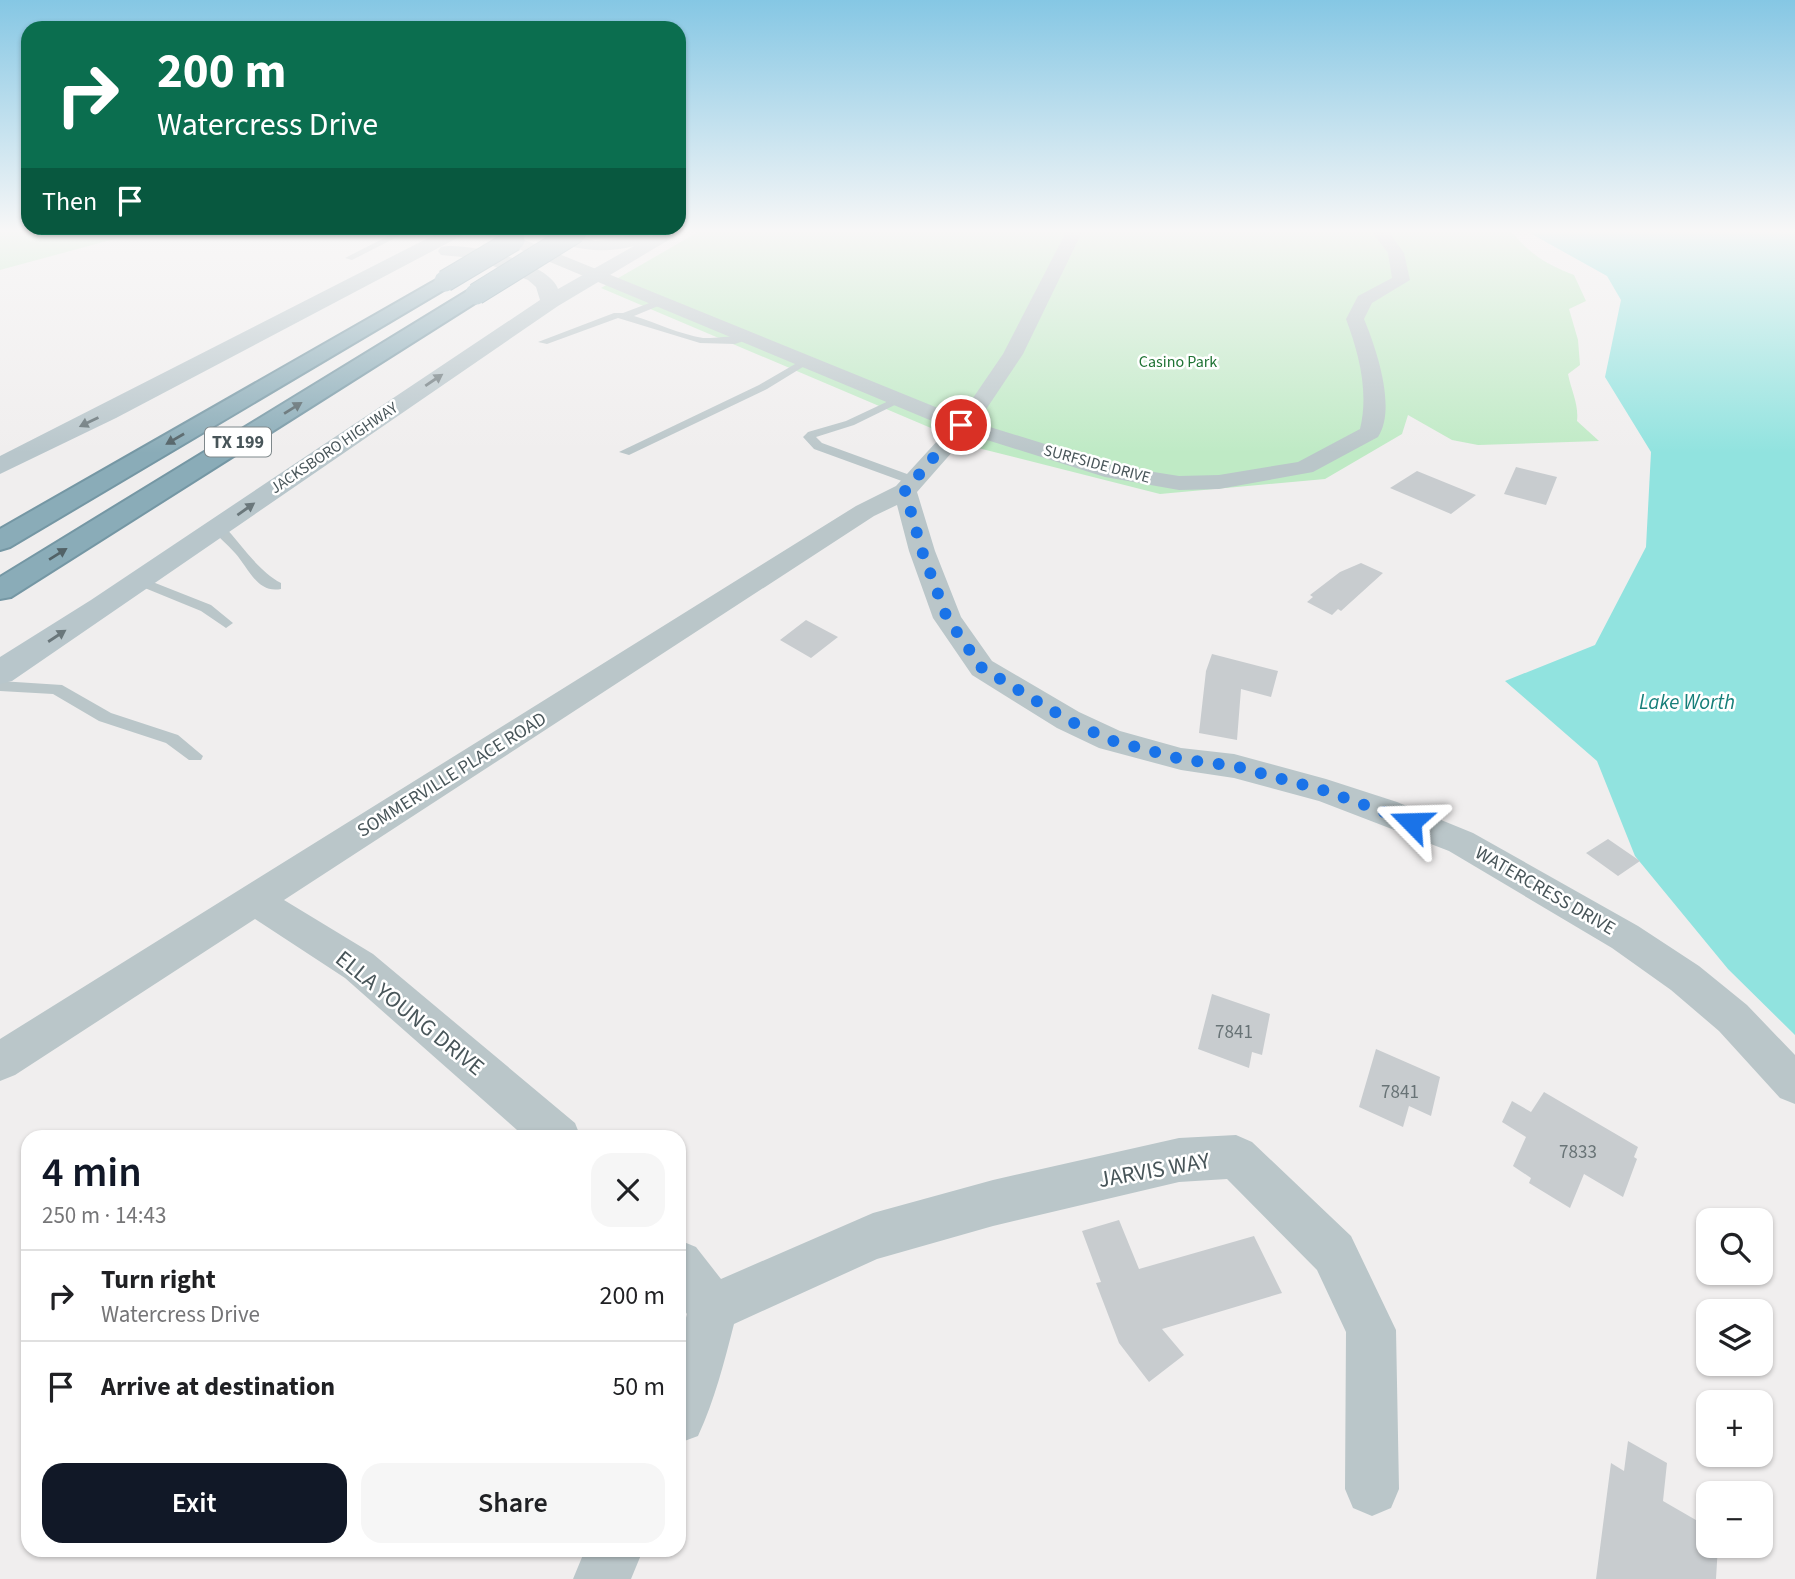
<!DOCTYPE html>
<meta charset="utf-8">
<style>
body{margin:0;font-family:"Source Sans 3",sans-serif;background:#f6f6f6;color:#202124;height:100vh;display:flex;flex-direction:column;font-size:26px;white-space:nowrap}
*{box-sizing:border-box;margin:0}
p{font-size:23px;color:#757577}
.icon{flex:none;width:38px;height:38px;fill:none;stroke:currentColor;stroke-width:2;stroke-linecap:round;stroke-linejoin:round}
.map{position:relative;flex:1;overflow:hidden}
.side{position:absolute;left:21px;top:1130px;width:665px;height:427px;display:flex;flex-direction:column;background:#fff;border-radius:21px;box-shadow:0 2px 5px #0004}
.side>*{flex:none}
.banner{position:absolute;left:21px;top:21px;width:665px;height:214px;border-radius:21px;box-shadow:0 2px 5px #0004;background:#0b6e4f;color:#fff;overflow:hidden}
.buttons{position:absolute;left:1696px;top:1208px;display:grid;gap:14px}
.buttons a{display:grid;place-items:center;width:77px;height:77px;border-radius:14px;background:#fff;box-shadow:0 2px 5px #0004;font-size:35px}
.pin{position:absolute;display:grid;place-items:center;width:60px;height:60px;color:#fff;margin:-30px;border:4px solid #fff;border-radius:50%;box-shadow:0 2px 7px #0007}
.me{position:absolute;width:77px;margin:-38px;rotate:292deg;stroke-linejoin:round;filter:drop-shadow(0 0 5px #0008)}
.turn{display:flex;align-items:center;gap:24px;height:147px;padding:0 21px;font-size:32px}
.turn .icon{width:91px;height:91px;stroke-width:2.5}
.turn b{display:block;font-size:49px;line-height:60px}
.then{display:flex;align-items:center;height:66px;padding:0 21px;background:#0003;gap:14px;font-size:26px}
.round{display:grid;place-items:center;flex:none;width:74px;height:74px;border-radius:21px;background:#f6f6f6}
.summary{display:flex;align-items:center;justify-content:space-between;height:119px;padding:0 21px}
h1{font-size:42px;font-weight:600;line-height:52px;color:#111827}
.cta{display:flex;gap:14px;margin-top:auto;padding:14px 21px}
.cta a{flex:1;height:80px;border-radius:21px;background:#111827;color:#fff;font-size:28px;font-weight:600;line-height:80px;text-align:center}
.cta a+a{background:#f6f6f6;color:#202124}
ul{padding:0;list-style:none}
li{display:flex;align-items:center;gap:21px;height:91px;padding:0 21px;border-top:2px solid #e0e0e0}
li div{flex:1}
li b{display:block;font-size:26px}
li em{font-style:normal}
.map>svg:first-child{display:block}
</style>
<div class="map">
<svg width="1795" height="1579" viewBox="0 0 1795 1579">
<rect width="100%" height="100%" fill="#f0eeee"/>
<!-- green -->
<path fill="#bfeac5" d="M0,232h140l-140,38z
M698,232h814c17,22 36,33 62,43l12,26 -17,8 9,31 2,25 -12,9c3,16 11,30 9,47l22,20 -121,4 -26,-5 -44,-25 -6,19 -77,45 -165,15 -182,-46 -377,-160z"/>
<!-- water -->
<path fill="#91e3df" d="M1528,232h267v803l-67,-66 -93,-113 -38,-95 -92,-80 90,-36 51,-98 5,-95 -46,-75 16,-77 -14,-24z"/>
<!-- building -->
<path fill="#c8cccf" d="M1516,467l41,10 -11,28 -42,-11z
M1417,471l59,24 -25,19 -61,-26z
M1361,563l22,10 -42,38 -3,-2 -6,6 -25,-13 6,-5 -3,-2 30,-23z
M806,620l32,17 -27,21 -31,-18z
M1212,654l66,17 -7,26 -30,-8 -4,51 -38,-7 7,-62z
M1608,839l32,22 -22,15 -32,-23z
M1212,994l58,20 -8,41 -10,-3 -3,16 -51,-19z
M1376,1049l64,28 -9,39 -22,-10 -6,21 -44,-20z
M1544,1092l94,55 -4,10 3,2 -14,38 -39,-23 -14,34 -41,-25 2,-5 -18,-12 13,-29 -24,-15 10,-21 19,11z
M1119,1220l20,49 115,-33 28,57 -120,36 22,26 -35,27 -30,-39 -23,-60 5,-1 -19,-51z
M1628,1441l39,22 -4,38 45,26v18h10l-2,34h-120l15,-116 13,8z"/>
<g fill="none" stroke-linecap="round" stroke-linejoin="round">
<!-- motorway casing -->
<g stroke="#7597a4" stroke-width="4">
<path id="motorway" d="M445,275l7,2 3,4 -3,4 -442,262 -10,3v-21z
M476,288l7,2 3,4 -3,4 -472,299 -11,2v-22l469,-287z"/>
</g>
<!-- service -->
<path fill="#bac6c9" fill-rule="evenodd" d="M396,232h11l-55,28 -7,-2z
M660,299l5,3 -2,2 -29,12c23,7 45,18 69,22 13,1 42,-5 49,0l-17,6 -35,-1 -82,-25 -71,26 -9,-2 76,-29h9z
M802,360l9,2 -44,27 -138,66 -10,-3 140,-67z
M895,398l10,2 -51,25 -38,12 6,6 96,35v6h-8l-96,-35 -11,-12 5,-5 38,-11z
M218,524l5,1c19,20 34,45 58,58v6c-24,5 -33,-22 -46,-36 -8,-9 -17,-16 -24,-25z
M140,577l71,28 22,18 -7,5 -25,-17 -66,-27 -2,-3z
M0,681l62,4 49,28 67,22 25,21 -2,4h-12l-23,-17 -67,-22 -46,-27 -53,-3z"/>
<!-- minor -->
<path fill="#bac6c9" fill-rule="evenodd" d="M483,232h22l455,185 43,-63 63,-122h16l-59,122 -46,69 139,43 63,10 40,-1 79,-13 62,-33c9,-37 -1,-75 -14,-110l12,-23 34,-18 -4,-25 -16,-21h17l15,21 6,27 -38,23 -8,16c12,29 33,89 14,118l-65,35 -94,17 -40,1 -74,-13 -137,-43 -51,58 18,59 26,66 31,44 87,51 41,19 61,17 53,6 92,25 71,23 76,31 165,93 61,40 48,39 48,50v49l-15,-6 -61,-67 -48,-41 -59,-42 -163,-97 -130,-50 -85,-23 -53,-8 -82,-22 -42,-20 -85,-53 -39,-57 -24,-67 -12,-46 -23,11 -590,384 89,54 202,169 6,15h-55l-181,-160 -90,-59 -240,156 -15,6v-42l856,-533 40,-20 53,-58 -464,-193z
M1236,1135l16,7 99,94 45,94 3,159 -8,19 -19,8 -19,-8 -8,-19 1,-157 -29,-62 -90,-91 -48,3 -186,44 -116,33 -143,65c-10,39 -19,75 -36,112l-19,7v-100l8,-29 -8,-11v-63l17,7 25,32 152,-66 120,-33 186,-42z
M585,1550h58l-12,29h-58z"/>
<!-- secondary -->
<path fill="#b8c6cb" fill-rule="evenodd" d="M440,232h23l-2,4 -345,182 -116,56v-18z
M538,232h26l31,9 20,-2 28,-7 8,5 8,-5h23l-124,74 -546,375 -12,3v-27l91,-57 449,-300 -4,-13 -8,-7 -55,-22 -32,-3 -3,-4 3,-4c26,-6 109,16 117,42l76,-43c-35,9 -61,3 -94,-10z"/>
<!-- motorway -->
<use href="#motorway" fill="#8aacb8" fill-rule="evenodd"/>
<!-- motorway-bridge casing -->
<g stroke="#7597a4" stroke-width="23" stroke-linecap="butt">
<path id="motorway-bridge" d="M445,281l69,-41
M476,294l100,-62"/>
</g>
<!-- motorway-bridge -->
<use href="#motorway-bridge" stroke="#8aacb8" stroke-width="21"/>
</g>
<!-- one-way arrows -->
<defs><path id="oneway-solid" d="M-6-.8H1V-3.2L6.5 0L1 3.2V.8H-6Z" transform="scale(1.75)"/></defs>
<g fill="#6a777b">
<use href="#oneway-solid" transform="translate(434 380) rotate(-34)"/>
<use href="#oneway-solid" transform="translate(89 422) rotate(154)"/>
<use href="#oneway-solid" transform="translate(246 509) rotate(-35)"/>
<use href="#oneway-solid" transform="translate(57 636) rotate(-33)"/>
</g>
<g fill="#526267">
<use href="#oneway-solid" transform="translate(293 408) rotate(-32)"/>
<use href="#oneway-solid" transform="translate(175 439) rotate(150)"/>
<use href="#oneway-solid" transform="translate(58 554) rotate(-32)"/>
</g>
<!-- sky -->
<linearGradient id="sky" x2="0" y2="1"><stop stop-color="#85c7e4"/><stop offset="0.51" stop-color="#f8f7f7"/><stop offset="1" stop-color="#f8f7f7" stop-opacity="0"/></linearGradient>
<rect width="1795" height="453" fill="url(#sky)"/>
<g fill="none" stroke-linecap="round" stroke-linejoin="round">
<!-- route -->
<path stroke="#1a73e8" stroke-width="12" stroke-dasharray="0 21.6" d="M961,425l-56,66 17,60 25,67 35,50 86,52 42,20 71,19 53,7 92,25 85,31"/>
</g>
<g text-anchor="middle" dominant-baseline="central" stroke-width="5" stroke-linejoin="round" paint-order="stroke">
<!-- far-park labels -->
<g font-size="16" fill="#1f7334" stroke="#fff">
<text x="1178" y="362">Casino Park</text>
</g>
<!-- far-street labels -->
<g font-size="16" fill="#485559" stroke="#fff">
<text transform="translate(334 448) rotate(-34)">JACKSBORO HIGHWAY</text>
<text transform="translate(1097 464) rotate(15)">SURFSIDE DRIVE</text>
</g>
<!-- shield labels -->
<rect fill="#fff" stroke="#7f888b" stroke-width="2" x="205" y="427.5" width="66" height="29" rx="5"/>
<g font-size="18" font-weight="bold" fill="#485559">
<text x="238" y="442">TX 199</text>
</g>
<!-- street labels -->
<g font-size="19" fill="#485559" stroke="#fff">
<text transform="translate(452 775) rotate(-32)">SOMMERVILLE PLACE ROAD</text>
<text transform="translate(1545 891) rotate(30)">WATERCRESS DRIVE</text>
</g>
<!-- near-number labels -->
<g font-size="19" fill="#687376">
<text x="1234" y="1032">7841</text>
<text x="1400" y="1092">7841</text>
<text x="1578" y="1152">7833</text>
</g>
<!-- water labels -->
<g font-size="21" font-style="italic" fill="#177f7a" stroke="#fff">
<text x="1687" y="702">Lake Worth</text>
</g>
<!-- near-street labels -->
<g font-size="23" fill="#485559" stroke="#fff">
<text transform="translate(410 1013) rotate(39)">ELLA YOUNG DRIVE</text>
<text transform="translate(1154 1170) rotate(-10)">JARVIS WAY</text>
</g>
</g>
</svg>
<div class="buttons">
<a><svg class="icon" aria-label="search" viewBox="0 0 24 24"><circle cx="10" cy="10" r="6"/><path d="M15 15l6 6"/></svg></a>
<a><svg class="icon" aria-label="layers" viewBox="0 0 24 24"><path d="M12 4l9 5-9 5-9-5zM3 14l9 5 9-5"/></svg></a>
<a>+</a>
<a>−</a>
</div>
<div class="pin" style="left:961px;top:425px;background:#d93025"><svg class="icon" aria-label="arrive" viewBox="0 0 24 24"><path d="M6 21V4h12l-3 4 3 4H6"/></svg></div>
<svg class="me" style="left:1411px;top:822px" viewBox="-20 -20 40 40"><path d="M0-17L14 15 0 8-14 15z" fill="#1a73e8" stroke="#fff" stroke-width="4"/></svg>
<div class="banner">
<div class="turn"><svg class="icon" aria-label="right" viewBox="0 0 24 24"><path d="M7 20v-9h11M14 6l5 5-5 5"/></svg><div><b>200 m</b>Watercress Drive</div></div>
<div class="then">Then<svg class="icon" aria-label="arrive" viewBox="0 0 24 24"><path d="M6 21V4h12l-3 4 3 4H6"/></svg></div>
</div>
<section class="side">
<div class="summary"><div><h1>4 min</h1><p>250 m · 14:43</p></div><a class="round"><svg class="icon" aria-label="close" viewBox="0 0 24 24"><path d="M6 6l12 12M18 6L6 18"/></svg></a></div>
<ul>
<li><svg class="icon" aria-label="right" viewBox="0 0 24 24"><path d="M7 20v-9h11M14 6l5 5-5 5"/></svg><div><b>Turn right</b><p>Watercress Drive</p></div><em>200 m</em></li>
<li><svg class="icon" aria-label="arrive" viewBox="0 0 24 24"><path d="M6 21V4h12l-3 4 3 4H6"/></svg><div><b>Arrive at destination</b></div><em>50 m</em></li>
</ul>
<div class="cta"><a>Exit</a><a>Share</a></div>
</section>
</div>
